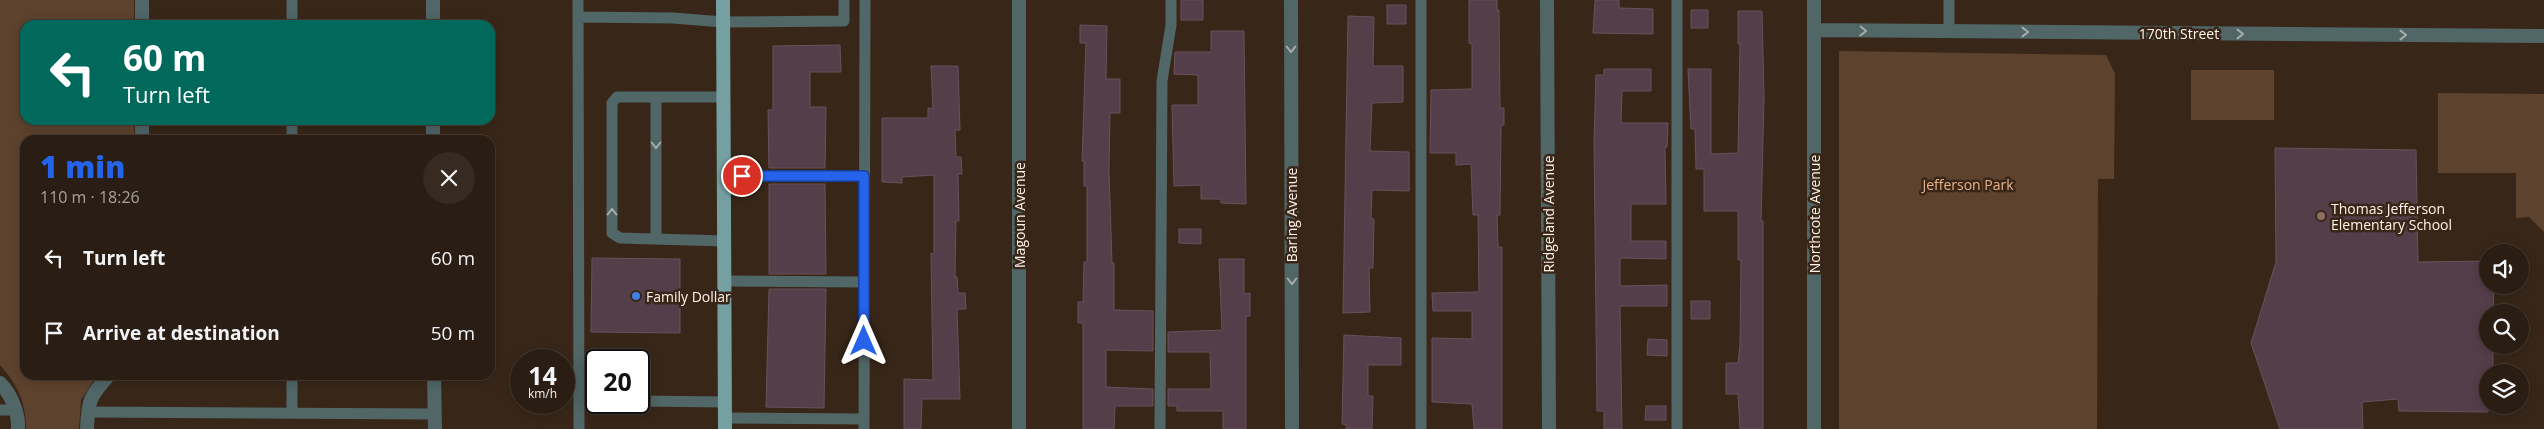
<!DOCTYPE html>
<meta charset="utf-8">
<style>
body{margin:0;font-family:"Open Sans",sans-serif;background:#362a21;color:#f1f3f6;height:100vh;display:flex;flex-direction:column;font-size:19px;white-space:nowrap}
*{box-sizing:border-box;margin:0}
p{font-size:16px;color:#a5a2a0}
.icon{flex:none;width:28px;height:28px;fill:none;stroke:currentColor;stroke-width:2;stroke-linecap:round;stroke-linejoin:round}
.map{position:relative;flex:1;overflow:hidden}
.drawer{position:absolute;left:20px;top:135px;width:475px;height:245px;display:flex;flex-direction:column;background:#2a1d13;border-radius:15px;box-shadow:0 2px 12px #0003,0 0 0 1px #463b33}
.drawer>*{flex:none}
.hud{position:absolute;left:20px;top:20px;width:475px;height:105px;border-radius:15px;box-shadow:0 2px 12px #0003,0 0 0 1px #463b33;background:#00695c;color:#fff;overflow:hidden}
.tools{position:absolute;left:2479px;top:244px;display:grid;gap:10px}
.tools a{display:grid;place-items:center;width:50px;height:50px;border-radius:50%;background:#2a1d13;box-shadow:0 2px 12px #0003,0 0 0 1px #463b33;font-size:25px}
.speed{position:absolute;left:510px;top:349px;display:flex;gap:10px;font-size:25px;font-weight:700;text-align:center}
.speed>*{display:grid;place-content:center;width:65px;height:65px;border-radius:50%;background:#2a1d13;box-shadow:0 2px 12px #0003,0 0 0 1px #463b33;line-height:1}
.speed small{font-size:12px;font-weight:400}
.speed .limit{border:2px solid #111;border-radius:8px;background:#fff;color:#111}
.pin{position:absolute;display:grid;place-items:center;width:42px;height:42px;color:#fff;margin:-21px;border:2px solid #fff;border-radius:50%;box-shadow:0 1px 5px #0007}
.me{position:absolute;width:55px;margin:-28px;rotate:0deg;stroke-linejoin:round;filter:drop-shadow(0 0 4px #0008)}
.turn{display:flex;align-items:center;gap:18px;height:105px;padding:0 20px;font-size:22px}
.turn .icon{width:65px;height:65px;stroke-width:2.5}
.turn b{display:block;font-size:35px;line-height:42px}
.round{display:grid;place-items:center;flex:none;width:52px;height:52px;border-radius:26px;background:#362a21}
.headline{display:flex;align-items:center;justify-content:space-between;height:85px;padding:0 20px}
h1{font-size:30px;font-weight:800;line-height:38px;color:#2563eb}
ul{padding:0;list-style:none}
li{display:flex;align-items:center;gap:15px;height:75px;padding:0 20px}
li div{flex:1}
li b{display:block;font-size:19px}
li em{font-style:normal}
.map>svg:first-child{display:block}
</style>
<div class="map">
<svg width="2544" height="429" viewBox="0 0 2544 429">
<rect width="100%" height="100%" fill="#382719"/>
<!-- green -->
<path fill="#5d432e" d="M0,0h134v25h-109v95h109v20h-109v235h72l-16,25 -2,29h-53c0,-26 -8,-44 -26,-64z
M1839,51l267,4 9,19 -1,105h-16l-1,250h-258z
M2191,70h83v50h-83z
M2438,93l106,1v138l-15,-15 -13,1v-45h-78z"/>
<!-- building -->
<path fill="#543e49" stroke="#69515c" d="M1181,0h22v20h-22z
M1469,0h28v10h2l1,98h4v17h-3l-1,90h-3l1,32h4v182h-28l-2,-25 -40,-2v-64l40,1v-28h-39l-1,-18 47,-1 -1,-77h-5l-2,-51 -15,1v-12h-26l1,-63 41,-1v-45l-3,-1z
M1595,0h24v8l34,1v25l-60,-1z
M1387,5h19v19h-19z
M1691,10h17v18h-17z
M1738,11h24l2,86 -3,124h2v208h-23l-2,-35h-12v-31h12l2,-18 1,-85h-3v-49h-34v-42h-8l-1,-40h-4l-3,-60h23v85l27,-1 2,-109h-2z
M1348,16l26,1 -1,49h30v36l-31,1 -2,48 39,1v39l-37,-1 -1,29h3l-1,49h-4l1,44 -27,1z
M1080,25l27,1 -1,53h14v34h-10l-1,58 3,92h2v47l39,1v40l-47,-1v37l47,2v17h-38l-1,23h-31v-106h-5v-21h5l1,-40h3v-76h-3v-25h-2l4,-118h-6z
M1211,31h33l2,173 -25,-1v-4h-20v-14l-27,1 -2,-81h26v-30l-24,-1 1,-22h36z
M840,45l1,27h-31v35h16l-1,61h-56l-1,-58h5v-64z
M931,66h27l2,64h-5l1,27h5l1,17h-4l1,47h-3l-1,56h2l1,16h7l1,16h-9l3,90h-38l-1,30h-17v-50l29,1 -2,-127 3,1v-79l-32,2v6l-20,-1v-64h46v-10l5,1z
M1604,69h47v22h-29l-1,32h47l-1,24h-2l1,57h-35v37h35v18l-46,-1v28l47,-1v21h-47l2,123h-18v-18h-7l-3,-270 2,-66h8z
M2275,148l141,2 2,112 70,-1v24h6l-1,27h-5v33h5v27h-5v40l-89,-1 -1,-12 -36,3 1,27h-83l-29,-86 25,-81z
M769,184h56l1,90h-57z
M1179,229h22v15l-22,-1z
M592,258l88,1v74l-89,-1z
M1219,259h25v35l6,-1v23h-4v113h-23v-18h-46v-5h-9v-17h43l-1,-37h-42v-20l54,-2z
M769,289h57l-2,119 -58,-1z
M1691,301h19v18h-19z
M1344,335l57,3v27h-33v31h5l-1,33h-26l1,-4 -5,-1z
M1648,339l19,1v16l-20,-1z
M1646,406h20v14h-21z"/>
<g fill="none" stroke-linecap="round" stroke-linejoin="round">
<!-- service -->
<path stroke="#516667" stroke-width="11" d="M578,0l1,429
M1421,0v429
M1677,0v429
M578,17l95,1 50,4 121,-1v-21
M292,25v-25
M1949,32v-32
M656,97v142
M724,97h-107l-5,6v130l8,5 104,3
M292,140v-20
M724,176h140
M724,281l140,1
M579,400h17
M639,401l86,1
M0,410h15
M88,412l347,2
M292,413v-38
M725,418l139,1
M864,429l1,-429
M1160,429l2,-348 9,-56v-25"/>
<!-- minor -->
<path stroke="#516667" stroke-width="14" d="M433,0v25
M1019,0v429
M1291,0l1,429
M1547,0l2,429
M1814,0v429
M142,25v-25
M1814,30l730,6
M433,120v20
M142,140v-20
M434,375l1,54
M0,383c11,11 19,30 18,46
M87,429c1,-29 3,-33 22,-54"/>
<!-- primary -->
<path stroke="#75a0a2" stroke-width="14" d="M723,0l2,429"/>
</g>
<!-- one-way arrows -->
<defs><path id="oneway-chevron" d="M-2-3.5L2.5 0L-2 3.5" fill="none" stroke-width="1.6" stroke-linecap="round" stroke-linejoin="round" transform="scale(1.25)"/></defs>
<g stroke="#a8aca8">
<use href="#oneway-chevron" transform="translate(1863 31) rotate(1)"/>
<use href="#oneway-chevron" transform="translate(2025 32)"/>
<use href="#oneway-chevron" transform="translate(2240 34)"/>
<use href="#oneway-chevron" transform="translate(2403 35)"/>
<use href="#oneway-chevron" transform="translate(1291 49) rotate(90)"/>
<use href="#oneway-chevron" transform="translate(656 145) rotate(90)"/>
<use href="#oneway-chevron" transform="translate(612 212) rotate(-90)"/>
<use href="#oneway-chevron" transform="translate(1292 281) rotate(90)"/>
</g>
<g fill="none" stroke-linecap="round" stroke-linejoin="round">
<!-- route casing -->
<g stroke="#184099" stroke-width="12">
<path id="route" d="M742,176h122v165"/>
</g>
<!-- route -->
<use href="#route" stroke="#2563eb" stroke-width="9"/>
</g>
<!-- markers -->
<circle fill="#8d6e63" stroke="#382719" stroke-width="2" cx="2321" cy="216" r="5"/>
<circle fill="#3f7fe0" stroke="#382719" stroke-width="2" cx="636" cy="296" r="5"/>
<g text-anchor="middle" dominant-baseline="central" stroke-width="5" stroke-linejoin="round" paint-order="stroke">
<!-- street labels -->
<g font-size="14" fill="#fef2e9" stroke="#382719">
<text x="2179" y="33">170th Street</text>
<text transform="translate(1548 214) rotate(-90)">Ridgeland Avenue</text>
<text transform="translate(1814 214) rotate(-90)">Northcote Avenue</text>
<text transform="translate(1019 215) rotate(-90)">Magoun Avenue</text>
<text transform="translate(1291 215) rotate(-90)">Baring Avenue</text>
</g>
<!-- park labels -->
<g font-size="14" fill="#e8b289" stroke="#382719">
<text x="1968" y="184">Jefferson Park</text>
</g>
<!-- poi labels -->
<g font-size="14" fill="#fef2e9" stroke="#382719" text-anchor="start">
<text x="2331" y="208">Thomas Jefferson<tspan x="2331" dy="16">Elementary School</tspan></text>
<text x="646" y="296">Family Dollar</text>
</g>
</g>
</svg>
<div class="tools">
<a><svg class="icon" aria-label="sound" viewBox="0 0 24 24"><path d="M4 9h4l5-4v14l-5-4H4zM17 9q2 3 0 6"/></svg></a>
<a><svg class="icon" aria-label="search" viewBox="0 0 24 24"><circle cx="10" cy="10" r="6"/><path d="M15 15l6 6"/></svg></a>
<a><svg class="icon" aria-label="layers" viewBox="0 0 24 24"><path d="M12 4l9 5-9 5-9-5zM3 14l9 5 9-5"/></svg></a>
</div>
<div class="speed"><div>14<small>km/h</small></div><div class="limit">20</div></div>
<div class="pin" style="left:742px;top:176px;background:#d93025"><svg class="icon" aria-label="arrive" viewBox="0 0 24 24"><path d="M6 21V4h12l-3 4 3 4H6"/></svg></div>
<svg class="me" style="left:864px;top:341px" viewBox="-20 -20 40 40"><path d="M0-17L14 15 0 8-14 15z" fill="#2563eb" stroke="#fff" stroke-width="4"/></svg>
<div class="hud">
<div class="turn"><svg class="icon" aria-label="left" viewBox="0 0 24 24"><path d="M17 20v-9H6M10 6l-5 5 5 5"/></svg><div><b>60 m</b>Turn left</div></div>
</div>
<section class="drawer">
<div class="headline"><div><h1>1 min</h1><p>110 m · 18:26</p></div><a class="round"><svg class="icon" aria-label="close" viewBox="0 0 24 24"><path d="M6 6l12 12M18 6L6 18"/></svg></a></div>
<ul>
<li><svg class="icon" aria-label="left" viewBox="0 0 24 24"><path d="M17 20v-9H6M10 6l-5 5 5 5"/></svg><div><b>Turn left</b></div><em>60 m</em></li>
<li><svg class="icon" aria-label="arrive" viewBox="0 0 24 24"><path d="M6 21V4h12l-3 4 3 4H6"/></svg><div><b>Arrive at destination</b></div><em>50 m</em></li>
</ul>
</section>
</div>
